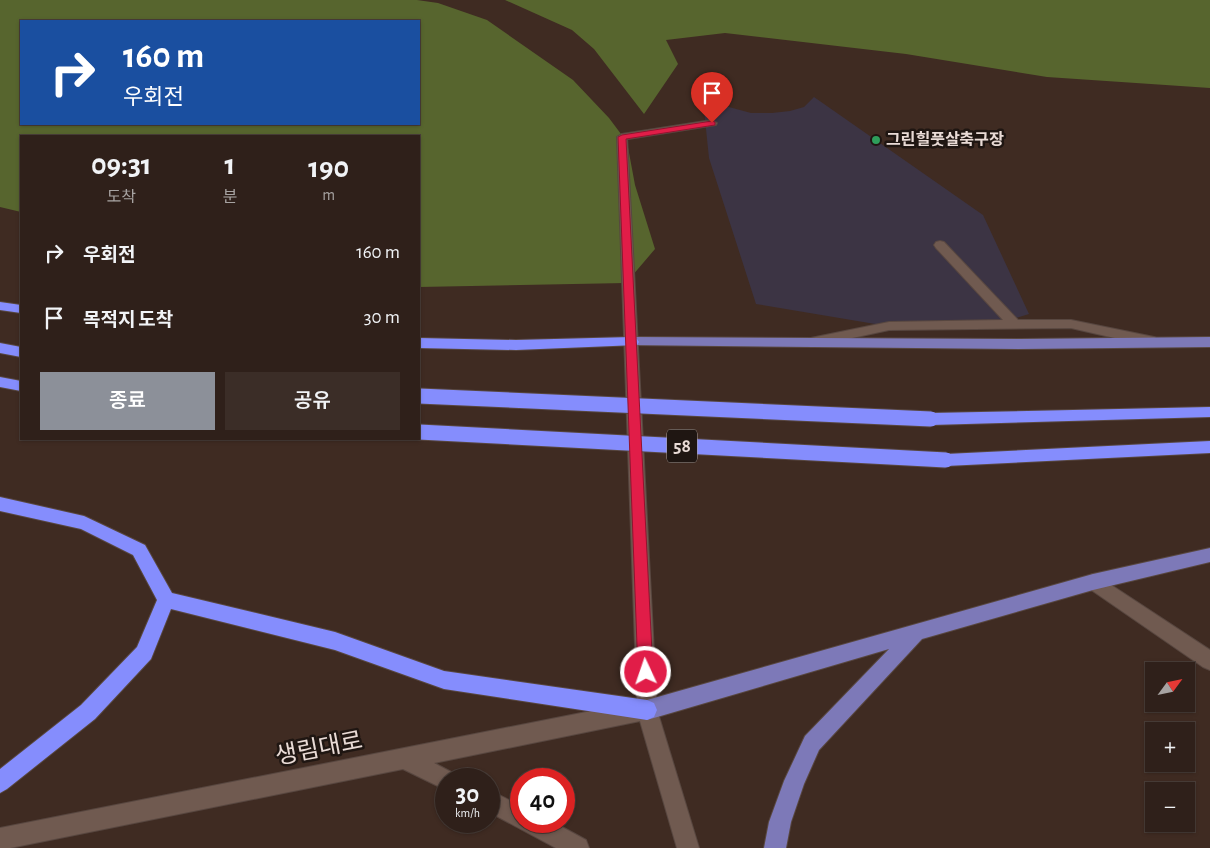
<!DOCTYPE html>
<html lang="ko">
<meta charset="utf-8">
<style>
body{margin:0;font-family:"Alegreya Sans","Noto Sans KR",sans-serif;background:#3b2d27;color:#f1f3f6;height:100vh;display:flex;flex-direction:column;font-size:19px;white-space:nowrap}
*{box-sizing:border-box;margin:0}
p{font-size:16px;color:#a7a3a2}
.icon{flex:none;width:28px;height:28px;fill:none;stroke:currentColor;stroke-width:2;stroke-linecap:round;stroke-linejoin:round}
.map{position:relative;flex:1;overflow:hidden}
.sheet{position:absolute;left:20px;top:135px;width:400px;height:305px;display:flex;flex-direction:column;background:#2f201a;border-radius:0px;box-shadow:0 1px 4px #0004,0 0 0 1px #4a3e39}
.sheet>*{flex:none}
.guide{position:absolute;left:20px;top:20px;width:400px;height:105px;border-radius:0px;box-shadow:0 1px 4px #0004,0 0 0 1px #4a3e39;background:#1a4fa0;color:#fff;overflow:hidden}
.needle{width:32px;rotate:57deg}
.buttons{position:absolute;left:1145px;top:662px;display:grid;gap:10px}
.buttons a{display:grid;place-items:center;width:50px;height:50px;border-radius:0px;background:#2f201a;box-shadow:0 1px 4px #0004,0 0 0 1px #4a3e39;font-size:25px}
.speed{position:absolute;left:435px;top:768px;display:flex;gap:10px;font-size:25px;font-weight:700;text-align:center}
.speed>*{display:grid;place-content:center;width:65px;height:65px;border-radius:50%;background:#2f201a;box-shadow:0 1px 4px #0004,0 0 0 1px #4a3e39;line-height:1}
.speed small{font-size:12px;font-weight:400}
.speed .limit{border:8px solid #d22;background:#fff;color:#111}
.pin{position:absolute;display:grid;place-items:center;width:42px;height:42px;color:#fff;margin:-51px -21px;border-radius:50% 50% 50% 0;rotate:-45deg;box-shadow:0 0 5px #0007}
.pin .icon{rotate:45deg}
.me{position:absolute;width:55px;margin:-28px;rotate:357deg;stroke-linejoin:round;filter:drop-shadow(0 0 4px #0008)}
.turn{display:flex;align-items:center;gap:18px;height:105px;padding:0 20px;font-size:22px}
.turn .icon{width:65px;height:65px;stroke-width:2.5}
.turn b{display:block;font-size:35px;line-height:42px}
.eta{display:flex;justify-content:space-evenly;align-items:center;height:85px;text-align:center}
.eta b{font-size:30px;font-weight:600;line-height:35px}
.cta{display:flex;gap:10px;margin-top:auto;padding:10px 20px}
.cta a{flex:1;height:58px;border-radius:0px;background:#8c9099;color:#fff;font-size:20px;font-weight:600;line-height:58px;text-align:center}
.cta a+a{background:#3b2d27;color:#f1f3f6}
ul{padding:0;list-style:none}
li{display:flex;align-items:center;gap:15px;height:65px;padding:0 20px}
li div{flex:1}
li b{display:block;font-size:19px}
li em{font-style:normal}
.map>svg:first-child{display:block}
</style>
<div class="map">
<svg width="1210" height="848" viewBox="0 0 1210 848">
<rect width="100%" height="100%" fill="#3f2b22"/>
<!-- industrial -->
<path fill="#3c3444" d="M814,97l169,118 46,99 -30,9 -100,5 -143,-24 -47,-146 -6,-58 48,13h21l18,-2 14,-4z"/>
<!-- forest -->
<path fill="#57652e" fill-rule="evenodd" d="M0,0h417l21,3 49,17 86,60 36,38 18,24 8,43 20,64 -29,34 -207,4v-151h-398v76l-21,-5zM21,21h398v103h-398z
M505,0h705v88l-163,-11 -141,-23 -181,-21 -59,7 12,24 -34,50 -50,-65 -22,-19z"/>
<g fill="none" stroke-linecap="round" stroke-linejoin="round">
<!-- lane casing -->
<g stroke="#584740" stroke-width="2">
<path id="lane" d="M712,120l5,3 -1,2 -94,15 -5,-3 5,-3z
M940,241l4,1 74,78h53l83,17 5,2 2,3 -2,3 -5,2 -83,-19 -182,2 -78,17 -5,-2 -2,-3 2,-3 83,-17 114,-2 -67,-72 -2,-3 2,-3z
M1093,574l6,3 111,73v20l-7,-3 -116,-80 -3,-5 3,-5z"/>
</g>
<!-- secondary casing -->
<g stroke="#584740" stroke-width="2">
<path id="secondary" d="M622,134l5,3 30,573 42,138h-22l-37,-127 -206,42 19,10 3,6h-10v11l-43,-21 -393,79h-10v-20l637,-126 -20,-565z
M489,790l32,16v15h30l35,19 3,8h-33l-67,-36z"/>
</g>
<!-- primary casing -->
<g stroke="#584740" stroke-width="2">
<path id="primary" d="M632,337l387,2 191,-2v10l-191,2 -392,-4 -2,-3 2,-3z
M1210,548v14l-117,28 -171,49 -103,111 -15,34 -13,38 -5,26h-22l5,-26 15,-41 21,-45 84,-87 -242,71 -7,-3 -3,-7 3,-7 7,-3 446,-126z"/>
</g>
<!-- highway casing -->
<g stroke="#584740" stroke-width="2">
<path id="highway" d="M0,302l21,3v8l-21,-3z
M632,337l5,2 2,3 -2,3 -121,5 -97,-2v-10l97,2z
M0,343l21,4v10l-21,-4z
M0,377l21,4v10l-21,-4z
M1210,407v10l-279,8 -5,-2 -2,-4 2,-4 5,-2z
M1210,441v12l-264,13 -6,-2 -2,-4 2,-4 6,-2z
M0,497l84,19 61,29 27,48 163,39 109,39 203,29 7,3 3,7 -3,7 -7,3 -203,-31 -109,-39 -164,-41 -20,50 -56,60 -88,70 -7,4v-24l81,-64 56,-58 20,-47 -24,-45 -52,-26 -81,-18z"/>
</g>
<!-- lane -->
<use href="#lane" fill="#705a50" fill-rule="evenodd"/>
<!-- secondary -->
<use href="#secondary" fill="#705a50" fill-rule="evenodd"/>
<!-- primary -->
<use href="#primary" fill="#7d79b8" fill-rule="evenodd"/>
<!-- highway -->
<use href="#highway" fill="#858dfd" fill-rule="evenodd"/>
<!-- highway-bridge casing -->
<g stroke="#584740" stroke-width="17" stroke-linecap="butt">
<path id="highway-bridge" d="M419,396l512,23
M419,432l527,28"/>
</g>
<!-- highway-bridge -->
<use href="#highway-bridge" stroke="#858dfd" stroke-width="15"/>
</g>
<!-- route -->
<path fill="#e11d48" stroke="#92132f" d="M712,121l3,1v3l-89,14 27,533 -2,4 -5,2 -6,-2 -2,-4 -20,-535 4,-2z"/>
<!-- markers -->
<circle fill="#2e9e5b" stroke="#1f1612" stroke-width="2" cx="876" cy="140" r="5"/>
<g text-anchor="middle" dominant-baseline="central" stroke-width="5" stroke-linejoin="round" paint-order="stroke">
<!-- far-poi labels -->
<g font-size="16" font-weight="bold" fill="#e9dbd6" stroke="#1f1612" text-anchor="start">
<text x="886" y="140">그린힐풋살축구장</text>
</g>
<!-- shield labels -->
<rect fill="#1f1612" stroke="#aca09b" stroke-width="1" x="667" y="429.5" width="30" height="33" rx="4"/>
<g font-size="19" font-weight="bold" fill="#e9dbd6">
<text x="682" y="446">58</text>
</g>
<!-- near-street labels -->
<g font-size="24" fill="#e9dbd6" stroke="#1f1612">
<text transform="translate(319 749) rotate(-11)">생림대로</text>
</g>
</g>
</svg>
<div class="buttons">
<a><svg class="needle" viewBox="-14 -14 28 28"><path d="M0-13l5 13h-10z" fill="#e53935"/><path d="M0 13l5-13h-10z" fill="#a7a3a2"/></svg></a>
<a>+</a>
<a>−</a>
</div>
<div class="speed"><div>30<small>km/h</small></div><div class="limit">40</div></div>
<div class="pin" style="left:712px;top:123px;background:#d93025"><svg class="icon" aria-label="arrive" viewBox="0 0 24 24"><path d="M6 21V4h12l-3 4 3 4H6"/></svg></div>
<svg class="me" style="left:646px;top:672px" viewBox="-20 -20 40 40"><circle r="17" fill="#e11d48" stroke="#fff" stroke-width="3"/><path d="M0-11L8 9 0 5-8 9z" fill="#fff"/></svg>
<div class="guide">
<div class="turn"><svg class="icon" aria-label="right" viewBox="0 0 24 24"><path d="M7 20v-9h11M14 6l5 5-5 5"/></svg><div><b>160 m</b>우회전</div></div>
</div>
<section class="sheet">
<div class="eta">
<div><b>09:31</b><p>도착</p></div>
<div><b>1</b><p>분</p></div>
<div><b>190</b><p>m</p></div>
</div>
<ul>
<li><svg class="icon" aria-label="right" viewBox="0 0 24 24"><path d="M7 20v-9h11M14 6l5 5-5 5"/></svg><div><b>우회전</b></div><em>160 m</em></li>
<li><svg class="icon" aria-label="arrive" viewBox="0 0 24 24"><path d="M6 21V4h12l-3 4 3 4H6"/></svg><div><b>목적지 도착</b></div><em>30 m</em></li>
</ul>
<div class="cta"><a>종료</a><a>공유</a></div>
</section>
</div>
